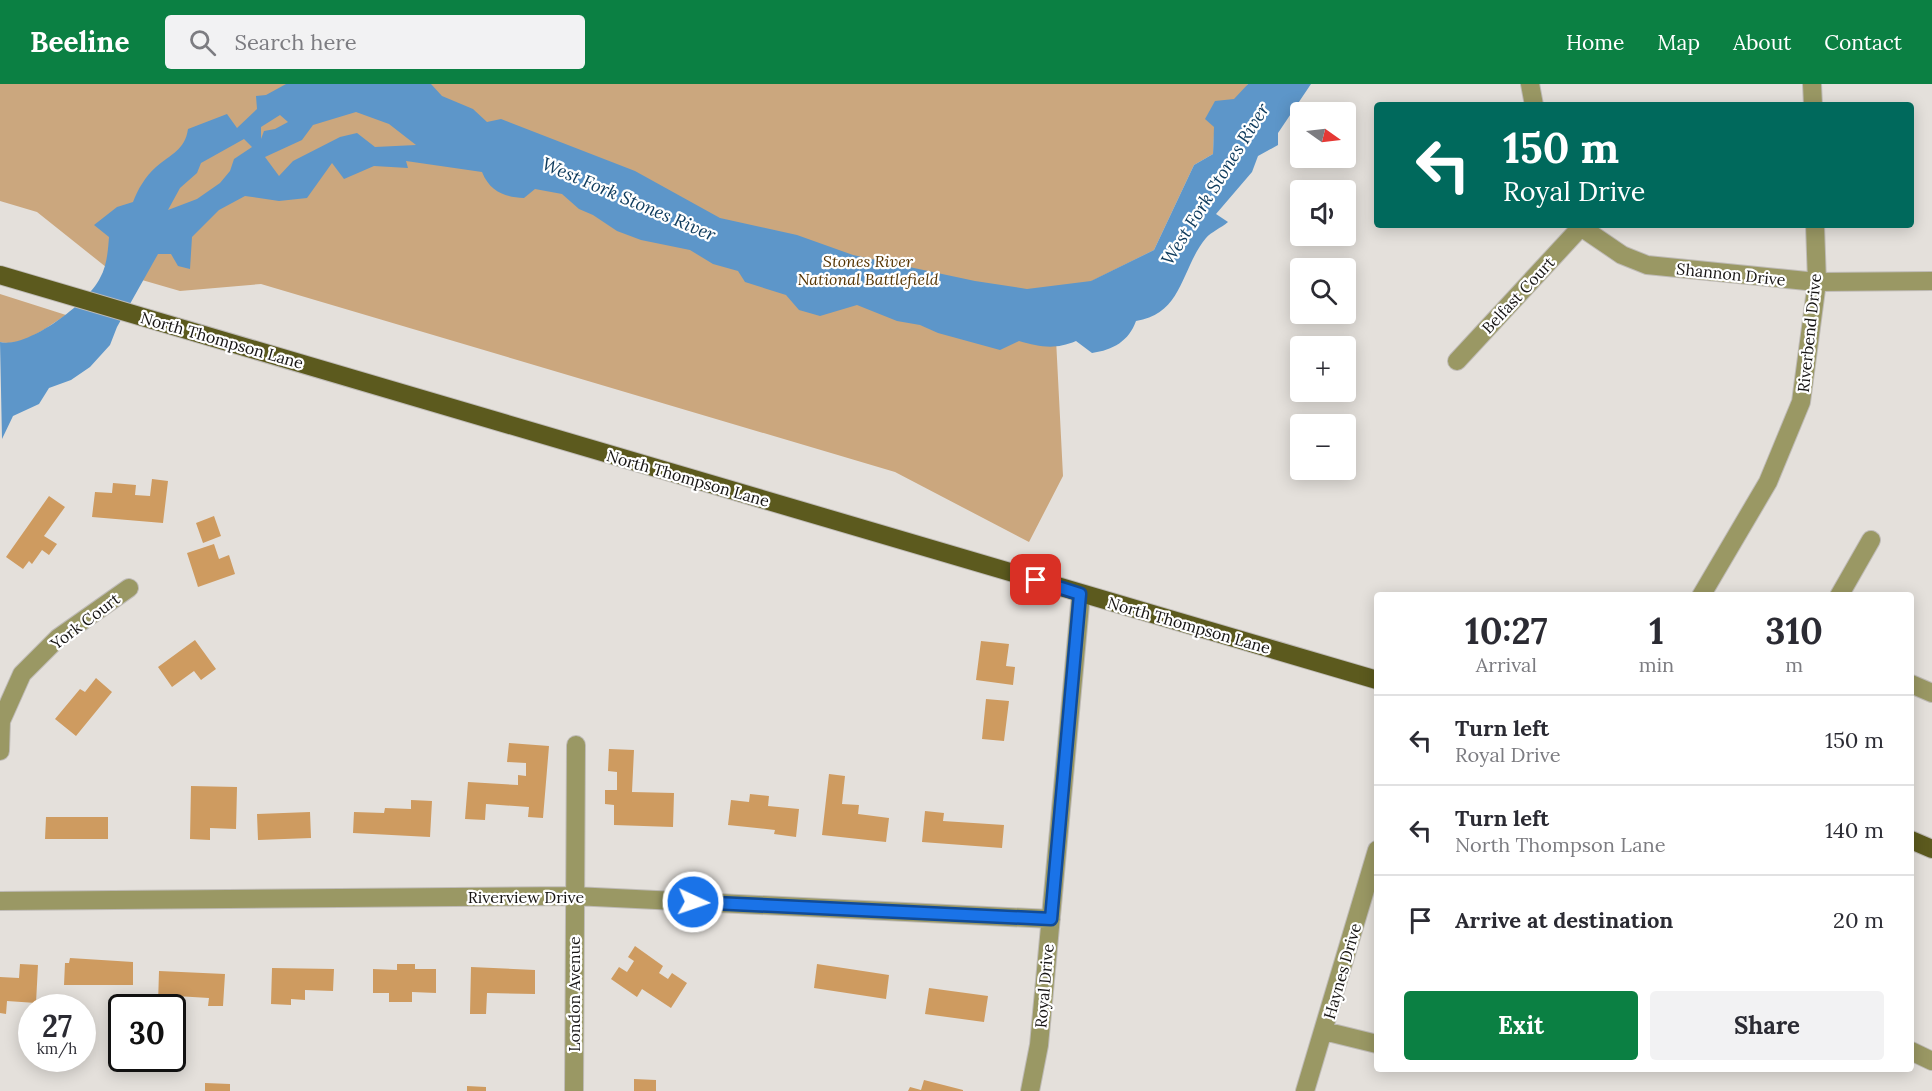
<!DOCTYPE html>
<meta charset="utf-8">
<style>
body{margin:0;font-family:Lora,serif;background:#f2f2f3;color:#2b2b33;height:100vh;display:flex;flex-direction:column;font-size:22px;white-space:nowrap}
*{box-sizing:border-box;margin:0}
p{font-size:20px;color:#7c7c81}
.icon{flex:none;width:33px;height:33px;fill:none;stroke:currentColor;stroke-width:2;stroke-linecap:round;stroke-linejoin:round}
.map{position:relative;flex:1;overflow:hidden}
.panel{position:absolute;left:1374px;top:508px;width:540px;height:480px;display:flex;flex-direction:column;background:#fff;border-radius:6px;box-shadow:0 3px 15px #0003}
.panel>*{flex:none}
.top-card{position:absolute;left:1374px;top:18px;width:540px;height:126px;border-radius:6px;box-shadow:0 3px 15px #0003;background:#00695c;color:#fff;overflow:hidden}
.needle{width:39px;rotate:104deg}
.buttons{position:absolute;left:1290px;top:18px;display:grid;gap:12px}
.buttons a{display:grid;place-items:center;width:66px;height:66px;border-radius:6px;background:#fff;box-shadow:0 3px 15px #0003;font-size:30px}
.speed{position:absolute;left:18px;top:910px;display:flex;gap:12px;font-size:30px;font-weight:700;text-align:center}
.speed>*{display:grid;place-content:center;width:78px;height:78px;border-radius:50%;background:#fff;box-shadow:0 3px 15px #0003;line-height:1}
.speed small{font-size:15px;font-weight:400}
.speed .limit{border:3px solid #111;border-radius:9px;background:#fff;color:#111}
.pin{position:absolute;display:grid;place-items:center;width:51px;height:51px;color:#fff;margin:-26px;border-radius:12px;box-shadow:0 3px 9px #0006}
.me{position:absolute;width:66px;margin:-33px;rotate:93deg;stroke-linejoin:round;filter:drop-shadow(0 0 4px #0008)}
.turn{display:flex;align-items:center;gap:21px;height:126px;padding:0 30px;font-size:27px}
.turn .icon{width:78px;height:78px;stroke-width:2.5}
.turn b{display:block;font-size:42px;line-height:51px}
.eta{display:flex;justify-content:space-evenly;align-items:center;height:102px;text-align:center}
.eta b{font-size:36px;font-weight:700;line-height:42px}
.primary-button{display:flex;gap:12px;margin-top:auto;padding:12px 30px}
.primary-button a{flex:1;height:69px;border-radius:6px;background:#0b8043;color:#fff;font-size:24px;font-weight:700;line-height:69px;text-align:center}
.primary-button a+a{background:#f2f2f3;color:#2b2b33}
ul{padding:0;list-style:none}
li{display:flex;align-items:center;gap:18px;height:90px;padding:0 30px;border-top:2px solid #e1e1e2}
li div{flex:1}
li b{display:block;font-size:22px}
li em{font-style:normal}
header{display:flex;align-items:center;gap:36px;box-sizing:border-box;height:84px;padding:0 30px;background:#0b8043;color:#fff}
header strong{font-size:28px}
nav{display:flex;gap:33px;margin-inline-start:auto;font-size:21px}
.search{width:420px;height:54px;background:#f2f2f3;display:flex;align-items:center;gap:15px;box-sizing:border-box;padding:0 21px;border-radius:6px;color:#7c7c81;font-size:22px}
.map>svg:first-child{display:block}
</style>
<header>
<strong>Beeline</strong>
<div class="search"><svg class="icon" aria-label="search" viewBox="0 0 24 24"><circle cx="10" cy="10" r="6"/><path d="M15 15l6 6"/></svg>Search here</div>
<nav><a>Home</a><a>Map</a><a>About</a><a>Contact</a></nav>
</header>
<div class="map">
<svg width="1932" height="1007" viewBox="0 0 1932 1007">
<rect width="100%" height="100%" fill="#e4e0db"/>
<!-- green -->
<path fill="#cba77e" d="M0,0h1248l-34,50 -1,20 -19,11 -40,85 -100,50 9,176 -34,66 -134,-70 -634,-188 -81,7 -69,-20 -74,-59 -37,-11z
M0,210l66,21c-19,12 -44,33 -66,27z"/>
<!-- water -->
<path fill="#5d96c9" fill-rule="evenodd" d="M286,0h145l11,12 31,13 14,13 14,-3 134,52 85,47 77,17 56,20 122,26 52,8 64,-8 63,-31 40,-85 19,-11 1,-27 -9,-8 10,-18 19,-2 14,-15h63l-33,49v12l-20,11 -6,16 -36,42 12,8c-7,6 -17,10 -22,16 -25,30 -23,76 -70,83 -7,20 -23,29 -44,32l-16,-12c-21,9 -36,6 -57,0l-19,9 -62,-17 -18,-8 -23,-4 -40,-16 -37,11 -21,-6 -13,-15 -41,-13 -7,-11 -25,-7 -23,-14 -49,-10 -24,-9 -24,-16 -14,-6 -17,-15 -27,-5 -11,9c-19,-1 -34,-6 -42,-26l-76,-11 2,7 -34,-2 -30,13 -12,-16 -25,35 -28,3 -34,-5 -26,14 -27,27 -2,32 -12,-3 -7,-12h-13l-41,73 -7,18 -20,22 -19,13 -22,8 -10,16 -26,12 -11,23 -2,-97c27,7 88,-39 100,-64 7,-12 8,-28 9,-41l-15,-12 23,-18 16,-5c5,-13 12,-25 23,-35 15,-13 29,-17 32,-38l39,-15 10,14 20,-19 -1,-13 10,-1zM356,28l33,12 27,21 -41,2 -18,-14 -17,4 -47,24 -14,15 -14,-19 37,-17 11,-15zM280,31l8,7 -13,7 -11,2 -3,8v-12zM244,55l8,8 -18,12 -4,12 -10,12 -23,16 -29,11 12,-22 17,-15 4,-10z"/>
<!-- building -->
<path fill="#ce9b60" d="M152,395l16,2 -5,42 -71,-6 3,-25 17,1 1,-10 23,2 -1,10 15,1z
M49,412l16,11 -21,29 13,8 -8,11 -7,-5 -10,14 -3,-3 -6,8 -17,-12z
M214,432l7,20 -18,7 -7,-20z
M214,460l5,15 10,-4 6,19 -37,13 -11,-34z
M195,556l21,29 -15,11 -7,-9 -22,16 -14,-20z
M981,557l28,3 -3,22 9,1 -2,18 -37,-5z
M96,594l16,14 -36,44 -21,-17 25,-30 5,3z
M986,615l23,2 -5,40 -22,-2z
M509,659l40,3 -6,72 -15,-1 1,-10 -43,-3 -1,16 -20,-1 3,-37 50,3v-10l8,1v-13l-19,-1z
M609,665l25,1 -2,42 42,1 -1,34 -59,-2v-20l-9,-1v-14h12v-18l-9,-1z
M829,690l16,2 -3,28 17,1 -1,9 31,4 -3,24 -64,-7z
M191,702l46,1 -1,42 -26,-1v12l-20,-1z
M750,710l19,2 -1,10 31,3 -3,28 -22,-3 1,-4 -47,-5 3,-25 18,2z
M411,716l21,1 -2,36 -77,-4 1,-21 30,1 1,-5 26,1z
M925,727l19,2 -1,8 61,4 -2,23 -80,-6z
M310,728l1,26 -53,2 -1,-26z
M46,733h62v22h-63z
M635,862l28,20 -4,7 9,6 4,-6 15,10 -16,25 -29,-19 -5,8 -26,-18 8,-12 8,5 7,-11 -6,-4z
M70,874l63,4v23h-69l1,-22h4z
M20,880l18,1 -2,38 -29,-2 -1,13 -6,-1v-36l19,1z
M397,880h18v5h21v24l-24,-1v10h-23v-9h-16v-24l24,1z
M817,880l72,11 -3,24 -72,-11z
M471,883l64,3v24l-48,-1 -1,21h-16z
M272,884l62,1 -1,22 -28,-1v10l-14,-1v6l-20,-1z
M159,887l66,3 -2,32h-15l1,-8 -33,-2v8h-18z
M929,904l59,8 -4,26 -59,-8z
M634,995l22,1v11h-22z
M924,996l39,10v1h-55l2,-4 11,3z
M205,999l25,1v7h-25z
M467,1002l19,1v4h-19z"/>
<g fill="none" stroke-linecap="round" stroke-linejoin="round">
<!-- minor casing -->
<g stroke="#bfbbb7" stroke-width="20">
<path id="minor" d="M1530,0l4,21
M1812,0l1,21
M1578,141l44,30 25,10 170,17 115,-1
M1457,277l123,-133
M1701,512l67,-114 33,-80 16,-120 -2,-57
M1839,512l32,-56
M1911,600l21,9
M0,667l1,-30 21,-47 36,-36 71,-50
M0,817l574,-5 477,23
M1324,947l53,13
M1911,967l21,10
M574,1007l2,-346
M1030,1007l9,-46 42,-451
M1305,1007l72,-241"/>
</g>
<!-- major casing -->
<g stroke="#bfbbb7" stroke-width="20">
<path id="major" d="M0,191l1377,405
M1911,756l21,9"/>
</g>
<!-- minor -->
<use href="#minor" stroke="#9a9864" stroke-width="18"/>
<!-- major -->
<use href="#major" stroke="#5c5a1e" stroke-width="18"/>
</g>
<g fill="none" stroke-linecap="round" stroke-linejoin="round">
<!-- route casing -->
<g stroke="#114b97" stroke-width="15">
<path id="route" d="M693,818l358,17 29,-325 -44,-14"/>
</g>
<!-- route -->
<use href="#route" stroke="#1a73e8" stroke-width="10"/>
</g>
<g text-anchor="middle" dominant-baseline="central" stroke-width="4.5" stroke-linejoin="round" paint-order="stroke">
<!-- park labels -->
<g font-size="16" font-style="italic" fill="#563503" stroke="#fff">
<text x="868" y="177">Stones River<tspan x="868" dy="18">National Battlefield</tspan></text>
</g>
<!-- street labels -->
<g font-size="16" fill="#171514" stroke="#fff">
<text transform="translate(1731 190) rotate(6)">Shannon Drive</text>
<text transform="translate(1518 211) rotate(-47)">Belfast Court</text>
<text transform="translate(1809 249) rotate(-84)">Riverbend Drive</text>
<text transform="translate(222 256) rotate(16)">North Thompson Lane</text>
<text transform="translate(688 394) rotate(16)">North Thompson Lane</text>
<text transform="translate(85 537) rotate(-37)">York Court</text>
<text transform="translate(1189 541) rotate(16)">North Thompson Lane</text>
<text x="526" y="813">Riverview Drive</text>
<text transform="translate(1342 887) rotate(-74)">Haynes Drive</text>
<text transform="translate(1044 902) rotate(-85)">Royal Drive</text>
<text transform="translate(574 910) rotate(-90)">London Avenue</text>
</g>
<!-- water labels -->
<g font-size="18" font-style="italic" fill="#0d3a5c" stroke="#fff">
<text transform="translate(1215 100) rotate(-58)">West Fork Stones River</text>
<text transform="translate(629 115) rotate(23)">West Fork Stones River</text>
</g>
</g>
</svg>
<div class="buttons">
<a><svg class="needle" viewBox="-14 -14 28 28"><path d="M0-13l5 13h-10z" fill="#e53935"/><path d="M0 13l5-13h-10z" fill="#7c7c81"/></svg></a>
<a><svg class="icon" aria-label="sound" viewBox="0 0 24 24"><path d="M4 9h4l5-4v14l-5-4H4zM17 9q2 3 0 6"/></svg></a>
<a><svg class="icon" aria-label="search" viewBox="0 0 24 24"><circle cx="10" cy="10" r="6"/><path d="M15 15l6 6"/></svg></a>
<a>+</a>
<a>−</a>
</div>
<div class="speed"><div>27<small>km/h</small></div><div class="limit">30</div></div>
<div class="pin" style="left:1036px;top:496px;background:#d93025"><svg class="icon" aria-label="arrive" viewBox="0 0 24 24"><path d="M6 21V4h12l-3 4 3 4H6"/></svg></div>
<svg class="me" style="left:693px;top:818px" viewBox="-20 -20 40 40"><circle r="17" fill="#1a73e8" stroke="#fff" stroke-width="3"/><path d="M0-11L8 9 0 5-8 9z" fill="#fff"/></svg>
<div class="top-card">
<div class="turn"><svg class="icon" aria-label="left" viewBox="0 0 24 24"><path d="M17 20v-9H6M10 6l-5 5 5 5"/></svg><div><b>150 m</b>Royal Drive</div></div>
</div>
<section class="panel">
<div class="eta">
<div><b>10:27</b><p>Arrival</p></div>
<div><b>1</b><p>min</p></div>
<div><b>310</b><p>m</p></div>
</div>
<ul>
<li><svg class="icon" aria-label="left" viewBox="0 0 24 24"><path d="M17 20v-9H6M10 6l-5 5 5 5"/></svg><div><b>Turn left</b><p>Royal Drive</p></div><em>150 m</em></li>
<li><svg class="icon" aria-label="left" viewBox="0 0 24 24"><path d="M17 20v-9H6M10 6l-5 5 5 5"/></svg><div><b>Turn left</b><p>North Thompson Lane</p></div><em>140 m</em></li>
<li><svg class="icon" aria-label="arrive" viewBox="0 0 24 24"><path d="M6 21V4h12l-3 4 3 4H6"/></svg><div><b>Arrive at destination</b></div><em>20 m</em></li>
</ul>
<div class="primary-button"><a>Exit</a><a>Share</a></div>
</section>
</div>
